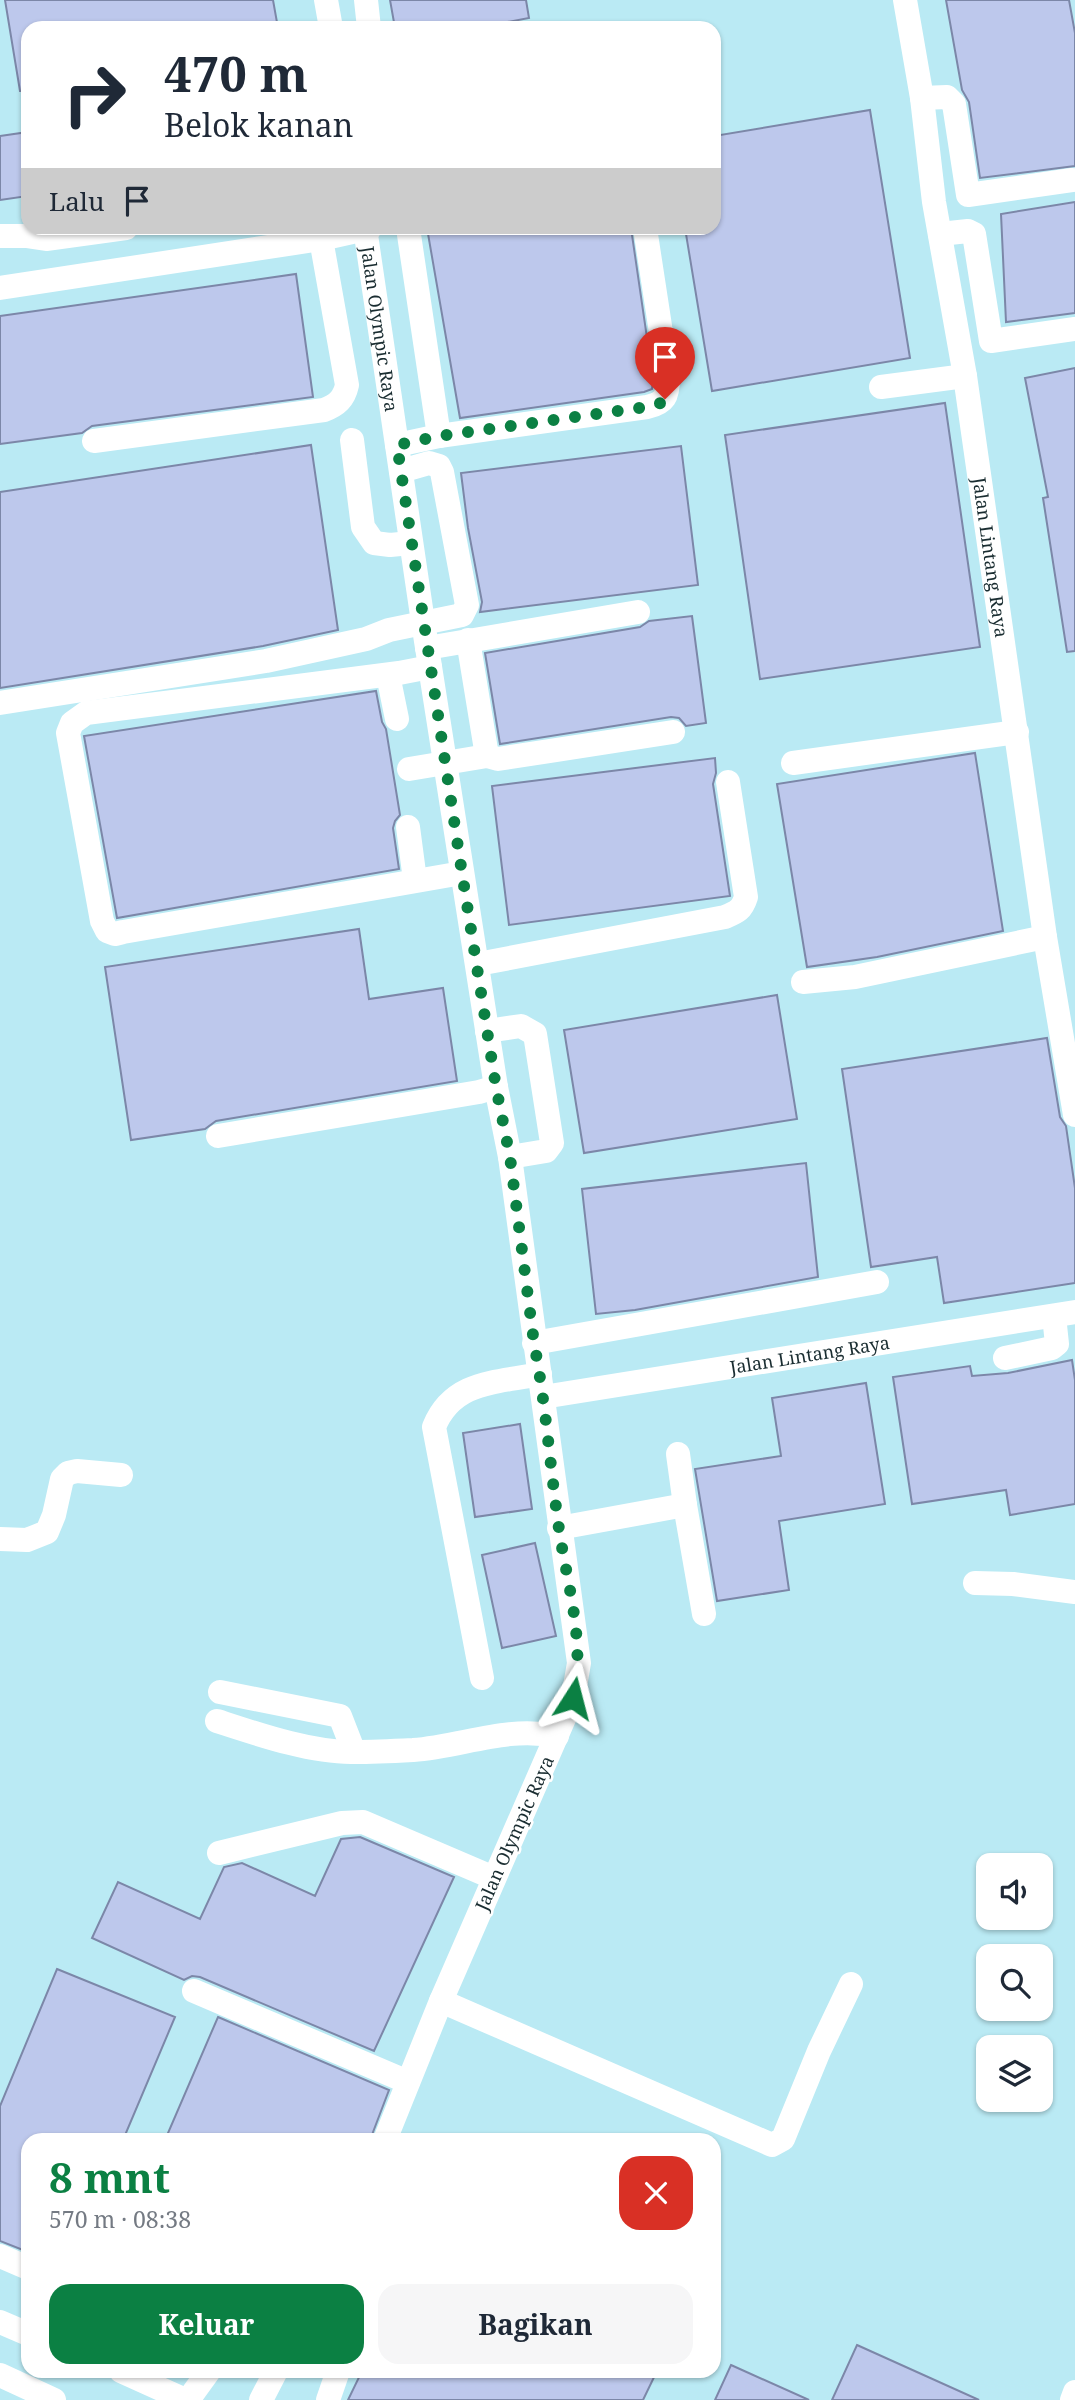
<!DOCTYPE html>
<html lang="id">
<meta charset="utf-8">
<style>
body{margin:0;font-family:"Noto Serif",serif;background:#f6f6f7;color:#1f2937;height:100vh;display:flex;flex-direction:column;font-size:26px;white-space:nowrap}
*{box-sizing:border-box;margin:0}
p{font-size:23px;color:#747a83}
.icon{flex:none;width:38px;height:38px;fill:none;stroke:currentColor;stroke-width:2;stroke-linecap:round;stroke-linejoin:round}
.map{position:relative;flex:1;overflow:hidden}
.details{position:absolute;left:21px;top:2133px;width:700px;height:245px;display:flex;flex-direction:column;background:#fff;border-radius:21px;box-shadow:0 2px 5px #0004}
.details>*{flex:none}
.hud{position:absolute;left:21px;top:21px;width:700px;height:214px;border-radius:21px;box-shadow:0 2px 5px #0004;background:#fff;color:#1f2937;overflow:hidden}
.fabs{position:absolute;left:976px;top:1853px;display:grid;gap:14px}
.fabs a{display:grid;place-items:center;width:77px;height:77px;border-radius:14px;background:#fff;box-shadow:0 2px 5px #0004;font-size:35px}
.pin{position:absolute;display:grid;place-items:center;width:60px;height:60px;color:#fff;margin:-72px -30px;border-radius:50% 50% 50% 0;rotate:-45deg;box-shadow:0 0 7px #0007}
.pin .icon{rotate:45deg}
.me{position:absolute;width:77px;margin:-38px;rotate:9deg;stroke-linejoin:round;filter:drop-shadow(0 0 5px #0008)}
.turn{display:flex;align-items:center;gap:24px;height:147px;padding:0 28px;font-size:32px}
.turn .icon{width:91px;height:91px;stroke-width:2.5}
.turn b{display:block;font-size:49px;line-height:60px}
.then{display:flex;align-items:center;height:66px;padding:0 28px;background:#0003;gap:14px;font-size:26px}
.round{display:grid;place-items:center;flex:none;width:74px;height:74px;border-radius:21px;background:#f6f6f7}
.summary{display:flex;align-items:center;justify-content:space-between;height:119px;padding:0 28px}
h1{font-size:42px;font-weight:700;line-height:52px;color:#0b8043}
.primary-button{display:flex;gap:14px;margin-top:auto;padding:14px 28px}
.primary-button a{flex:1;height:80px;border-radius:21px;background:#0b8043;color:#fff;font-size:28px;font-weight:700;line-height:80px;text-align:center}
.primary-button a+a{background:#f6f6f7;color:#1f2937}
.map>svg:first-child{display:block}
</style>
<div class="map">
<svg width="1075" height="2400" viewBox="0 0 1075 2400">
<rect width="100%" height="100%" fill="#baeaf4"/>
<!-- building -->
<path fill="#bdc8ec" stroke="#7c87a8" stroke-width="2" d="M5,0h268l5,28h-250v63h-8z
M390,0h136l3,18 -53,10h-81z
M946,0h123l6,33v133l-95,12 -11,-76 -7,-12z
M870,110l40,248 -198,33 -27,-163h29v-92z
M28,132v64l-28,4v-64z
M1075,202v111l-69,9 -5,-108z
M427,228h204l22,151 -1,10 -8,3 -184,26z
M296,274l17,123 -221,29 -10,7 -82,11v-128z
M1075,368v283l-8,1 -24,-154 5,-1 -23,-119z
M945,403l35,244 -220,32 -35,-244z
M311,445l27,185 -75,16 -263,42v-196z
M681,446l17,139 -218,27 2,-10 -14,-74 -7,-55z
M692,616l14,107 -20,3 -7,-8 -8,-1 -171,27 -15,-91 155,-26 9,-6z
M376,691l6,31 4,7 14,86 -5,6 -2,7 6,41 -282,49 -33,-182z
M975,753l28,178 -126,26 -70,10 -30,-183z
M715,758l1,15 -3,11 17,112 -221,29 -17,-139z
M359,929l10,70 74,-11 14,93 -241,40 -11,8 -74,11 -26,-173z
M777,995l20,124 -213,34 -20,-123z
M1047,1038l13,79 6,9 9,62v95l-131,20 -7,-46 -66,10 -29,-198z
M806,1163l12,114 -183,33 -39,4 -14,-125z
M1072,1360l3,20v124l-65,11 -4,-25 -94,14 -19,-127 77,-11 2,10 36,-3z
M866,1383l19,121 -106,17 10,69 -72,11 -22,-132 86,-13 -9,-58z
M520,1424l12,85 -57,8 -12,-84z
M535,1543l21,93 -54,12 -20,-93z
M360,1837l94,40 -80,174 -174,-74 -8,-1 -8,4 -92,-42 26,-56 82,37 24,-52 18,-4 73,33 26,-57z
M57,1969l118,48 -52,123h-95v112l-28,-11v-135z
M218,2017l171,73 -19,50h-205z
M857,2345l122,55h-147z
M731,2365l78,35h-94z
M362,2371h295l-14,29h-295z"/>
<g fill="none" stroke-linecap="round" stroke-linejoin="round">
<!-- minor -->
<g stroke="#fff" stroke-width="24">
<path d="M326,0l5,28"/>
<path d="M366,0l3,28"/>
<path id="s1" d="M905,0l17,98 12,104 31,174 80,561 30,178"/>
<path d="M922,98l25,-1 7,7 14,91 104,-15"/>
<path id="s2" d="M365,228l58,394 73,465 14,70 69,506 -6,35 -132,303 -56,139"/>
<path d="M408,228l31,208"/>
<path d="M940,234l28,-3 6,3 17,107 84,-12"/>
<path d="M0,236h26l20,3 80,-11"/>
<path d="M0,288l321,-49 49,-11"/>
<path d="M881,387l84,-11"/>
<path d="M352,440l11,87 11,16 16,2 21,-2"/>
<path d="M94,441l230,-31c13,-5 20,-11 23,-25l-26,-146"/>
<path d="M397,445l42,-9 208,-29c18,-4 21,-11 21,-29l-23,-150"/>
<path d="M427,648l211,-36"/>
<path d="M430,667l-31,6 -313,40 -14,10 -4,10 34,188 5,10 8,3 8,-2 339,-59"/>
<path d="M388,675l9,44"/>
<path d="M0,703l266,-42 100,-22 23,-9 73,-15 5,-10 -25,-133 -3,-6 -10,-3 -28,8"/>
<path d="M487,756l11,3 175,-27"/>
<path d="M793,763l224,-31"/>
<path d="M409,769l78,-13 -19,-116"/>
<path d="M408,827l7,53"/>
<path d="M478,964l247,-47c12,-5 17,-7 21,-20l-18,-115"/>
<path d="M803,982l52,-5 190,-40"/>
<path d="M487,1031l34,-5 14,8 17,109 -6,8 -36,6"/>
<path d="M218,1136l261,-44 17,-5"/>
<path d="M534,1343l343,-61"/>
<path d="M1005,1358l47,-10 5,-4 -3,-28"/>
<path id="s3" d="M543,1397l532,-85"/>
<path d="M678,1454l7,51"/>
<path d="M559,1528l126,-23 19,109"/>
<path d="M0,1539l27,1 20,-8 7,-17 8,-36 6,-6 9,-2 44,4"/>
<path d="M975,1583l38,1 62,8"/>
<path d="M482,1678l-48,-251c19,-47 63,-44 106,-53"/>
<path d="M220,1692l120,24 14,36"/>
<path d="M217,1721c40,13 95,32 137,31 19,0 40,-1 59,-2 51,-4 92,-24 144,-14"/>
<path d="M219,1853l123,-30 21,-1 131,56"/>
<path d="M194,1991l214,91"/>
<path d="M441,2001l331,144 11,-6 36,-88 32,-67"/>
<path d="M0,2256l28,12"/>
<path d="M0,2322l28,12"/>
<path d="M121,2371l64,29"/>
<path d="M0,2375l54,25"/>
<path d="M188,2400l21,-29"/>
<path d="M261,2400l15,-29"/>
<path d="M328,2400l10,-29"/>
<path d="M1072,2400l3,-8"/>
</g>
</g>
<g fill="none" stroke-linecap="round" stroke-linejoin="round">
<!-- route -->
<path stroke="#0b8043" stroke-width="12" stroke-dasharray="0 21.6" d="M573,1698c13,-55 -6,-114 -14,-169 -9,-62 -13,-124 -25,-186l-24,-186 -14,-70 -34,-214 -65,-428 42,-9 208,-29 12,-3 6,-5"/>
</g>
<g text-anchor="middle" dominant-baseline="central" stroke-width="5" stroke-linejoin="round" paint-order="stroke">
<!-- street labels -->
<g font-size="18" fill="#1a2d31" stroke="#fff">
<text stroke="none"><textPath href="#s2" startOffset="102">Jalan Olympic Raya</textPath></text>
<text stroke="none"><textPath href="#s1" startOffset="564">Jalan Lintang Raya</textPath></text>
<text stroke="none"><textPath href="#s3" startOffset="270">Jalan Lintang Raya</textPath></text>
<text transform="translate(514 1833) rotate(-66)">Jalan Olympic Raya</text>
</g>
</g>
</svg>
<div class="fabs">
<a><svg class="icon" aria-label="sound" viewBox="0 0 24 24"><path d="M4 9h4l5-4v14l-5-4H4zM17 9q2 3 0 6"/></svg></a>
<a><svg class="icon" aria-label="search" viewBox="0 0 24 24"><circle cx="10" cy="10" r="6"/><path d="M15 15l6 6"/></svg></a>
<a><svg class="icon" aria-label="layers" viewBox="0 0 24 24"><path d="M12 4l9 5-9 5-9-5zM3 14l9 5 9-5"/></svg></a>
</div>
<div class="pin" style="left:665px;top:399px;background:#d93025"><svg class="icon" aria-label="arrive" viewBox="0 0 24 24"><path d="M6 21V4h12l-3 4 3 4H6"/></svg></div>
<svg class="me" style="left:573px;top:1698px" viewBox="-20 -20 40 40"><path d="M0-17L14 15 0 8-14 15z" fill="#0b8043" stroke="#fff" stroke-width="4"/></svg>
<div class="hud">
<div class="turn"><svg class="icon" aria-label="right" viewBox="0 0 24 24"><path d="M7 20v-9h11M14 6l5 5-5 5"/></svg><div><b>470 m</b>Belok kanan</div></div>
<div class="then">Lalu<svg class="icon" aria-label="arrive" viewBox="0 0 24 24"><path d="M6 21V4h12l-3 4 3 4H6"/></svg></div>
</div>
<section class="details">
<div class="summary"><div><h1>8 mnt</h1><p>570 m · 08:38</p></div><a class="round" style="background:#d93025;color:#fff"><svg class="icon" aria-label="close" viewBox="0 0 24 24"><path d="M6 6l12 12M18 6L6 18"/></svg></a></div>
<div class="primary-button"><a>Keluar</a><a>Bagikan</a></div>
</section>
</div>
